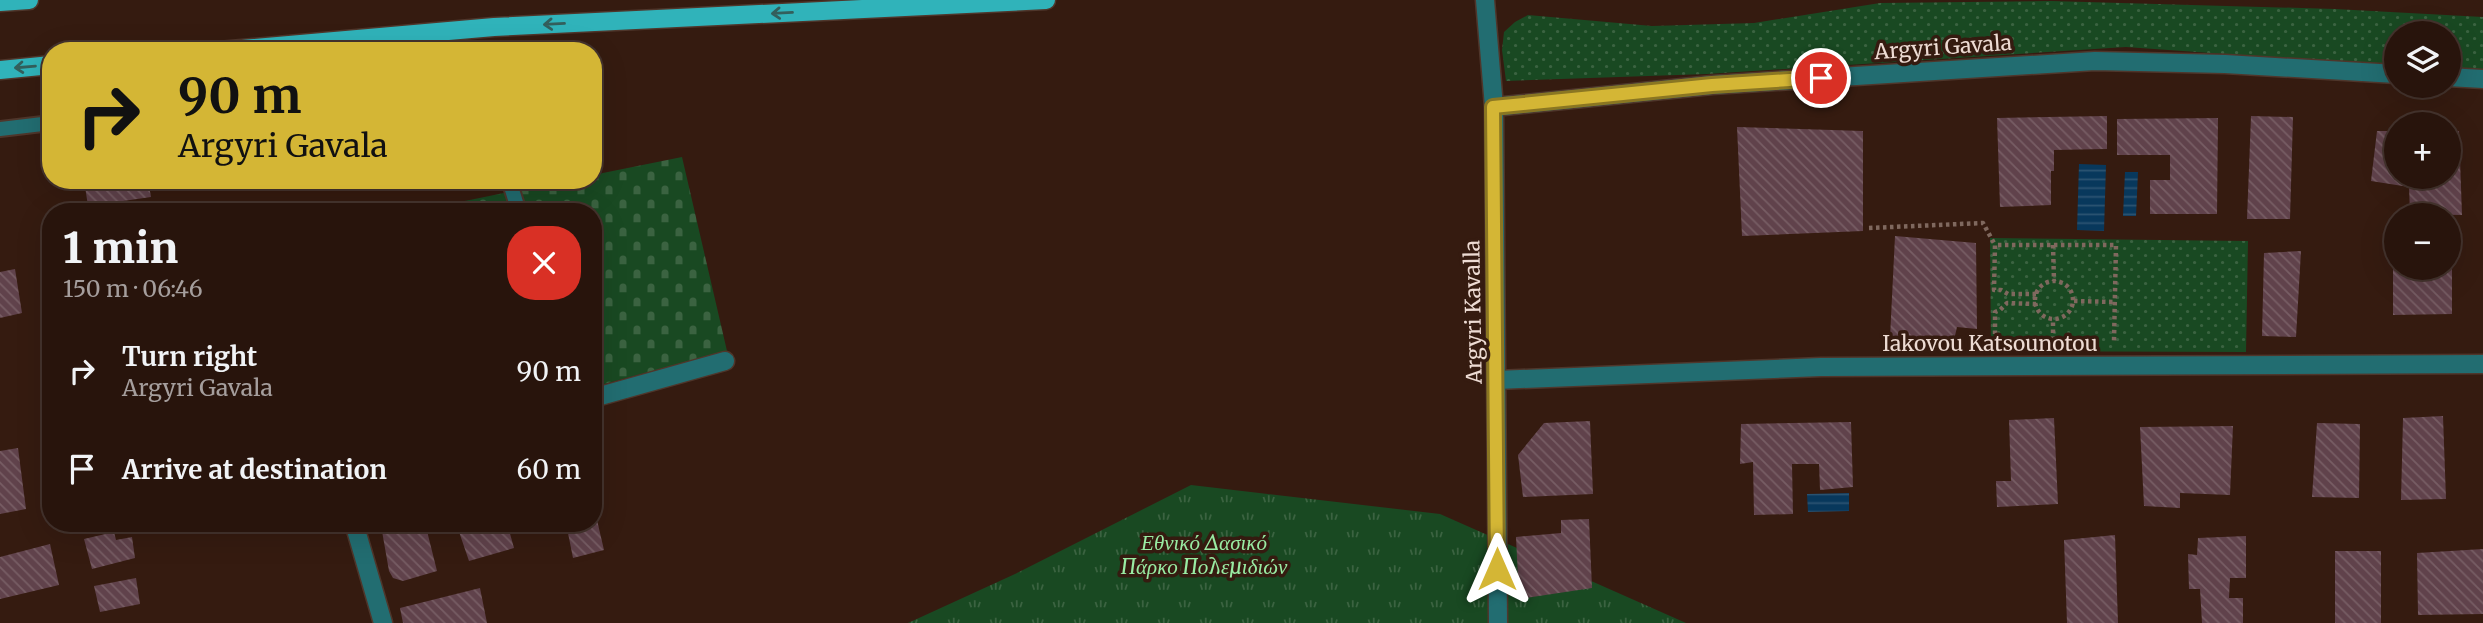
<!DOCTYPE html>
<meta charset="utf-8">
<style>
body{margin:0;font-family:Merriweather,serif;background:#34211a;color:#f1f3f6;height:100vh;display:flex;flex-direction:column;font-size:26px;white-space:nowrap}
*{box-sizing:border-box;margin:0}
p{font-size:23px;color:#a59e9d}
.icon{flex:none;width:38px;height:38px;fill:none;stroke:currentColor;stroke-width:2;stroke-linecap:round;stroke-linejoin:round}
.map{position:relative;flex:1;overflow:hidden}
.details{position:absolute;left:42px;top:203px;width:560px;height:329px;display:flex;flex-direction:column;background:#28140c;border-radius:28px;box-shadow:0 7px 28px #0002,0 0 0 2px #44332d}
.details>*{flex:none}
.hud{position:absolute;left:42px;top:42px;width:560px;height:147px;border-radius:28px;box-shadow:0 7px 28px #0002,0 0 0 2px #44332d;background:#d4b635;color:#111;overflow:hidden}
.fabs{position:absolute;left:2384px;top:21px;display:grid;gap:14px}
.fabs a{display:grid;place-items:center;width:77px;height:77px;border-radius:50%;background:#28140c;box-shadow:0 7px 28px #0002,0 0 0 2px #44332d;font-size:35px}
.pin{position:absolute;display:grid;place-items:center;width:60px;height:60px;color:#fff;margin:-30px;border:4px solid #fff;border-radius:50%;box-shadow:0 2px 7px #0007}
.me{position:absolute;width:77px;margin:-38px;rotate:0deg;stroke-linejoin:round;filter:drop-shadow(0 0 5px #0008)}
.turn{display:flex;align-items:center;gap:24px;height:147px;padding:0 21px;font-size:32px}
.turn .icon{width:91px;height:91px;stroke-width:2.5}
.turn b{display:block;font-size:49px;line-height:60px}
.round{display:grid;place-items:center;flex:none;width:74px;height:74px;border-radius:28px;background:#34211a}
.summary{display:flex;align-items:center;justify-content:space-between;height:119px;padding:0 21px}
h1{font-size:42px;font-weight:800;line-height:52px}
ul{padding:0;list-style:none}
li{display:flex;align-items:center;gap:21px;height:98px;padding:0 21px}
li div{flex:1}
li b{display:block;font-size:26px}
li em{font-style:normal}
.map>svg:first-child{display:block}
</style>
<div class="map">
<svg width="2483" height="623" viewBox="0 0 2483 623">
<defs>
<pattern id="cemetery-stones" width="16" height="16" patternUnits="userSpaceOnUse" patternTransform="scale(1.75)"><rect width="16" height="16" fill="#194922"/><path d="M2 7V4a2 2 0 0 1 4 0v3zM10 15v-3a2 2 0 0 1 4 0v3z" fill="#3b6341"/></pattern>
<pattern id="park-tufts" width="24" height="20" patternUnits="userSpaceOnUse" patternTransform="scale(1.75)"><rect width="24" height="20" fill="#194922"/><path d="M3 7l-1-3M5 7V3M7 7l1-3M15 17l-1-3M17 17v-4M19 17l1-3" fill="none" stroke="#3b6341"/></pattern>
<pattern id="garden-dots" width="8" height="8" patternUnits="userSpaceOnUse" patternTransform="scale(1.75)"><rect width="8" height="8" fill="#194922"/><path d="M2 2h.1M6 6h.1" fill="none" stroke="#3b6341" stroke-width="1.8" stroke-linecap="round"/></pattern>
<pattern id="water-rules" width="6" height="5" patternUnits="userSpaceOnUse" patternTransform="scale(1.75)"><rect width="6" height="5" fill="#08385c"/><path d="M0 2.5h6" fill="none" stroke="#2c5472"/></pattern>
<pattern id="building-back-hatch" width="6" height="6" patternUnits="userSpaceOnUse" patternTransform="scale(1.75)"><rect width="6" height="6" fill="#60424b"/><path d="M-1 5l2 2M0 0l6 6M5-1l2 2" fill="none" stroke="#775d64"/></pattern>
</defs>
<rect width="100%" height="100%" fill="#351b10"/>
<!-- cemetery -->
<path fill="url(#cemetery-stones)" d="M682,157l45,194 -134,36v-175h-182l157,-32h25v-5z"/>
<!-- park -->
<path fill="url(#park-tufts)" d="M1191,485l249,29 246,109h-778l107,-49z"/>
<!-- garden -->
<path fill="url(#garden-dots)" d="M2051,1l284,8 148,8v53l-35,-2v-35h-52v33l-270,-19 -419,27 -201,7 -4,-31 2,-18 11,-10 13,-7 124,11 102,-3 126,-20z
M1990,238l258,3 -2,111 -255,-1z"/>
<!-- water -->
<path fill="url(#water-rules)" d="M2079,164l27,1 -2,66 -27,-1z
M2125,172h13l-2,44h-13z
M1849,493v18l-41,1 -1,-18z"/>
<!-- building -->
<path fill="url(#building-back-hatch)" d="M2107,116v33l-53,1v21h-3v34l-51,2 -3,-89z
M2251,116l42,1 -3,102h-43z
M2218,118l-1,96h-67v-34h20v-25h-53v-36z
M1737,127l126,4v100l-121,5z
M2377,131h19v46h52v-46h11l3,84 -52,-1 -1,-27 -38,-6z
M84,180h64l3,17 -63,9z
M1895,236l81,7 1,86 -20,-2 -3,13 -64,-2z
M2448,243h4v71l-59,1v-47h55z
M2301,251l-5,86 -34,-1 2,-83z
M15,269l7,44 -22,5v-46z
M2443,416l3,83 -45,1 2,-82z
M2054,418l4,86 -61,3 -1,-26h15l-2,-61z
M1590,421l3,73 -70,3 -5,-42 26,-32z
M1851,422l2,65 -33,3 -1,-26h-27l1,50 -39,1 -1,-53 -13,2 1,-40z
M2317,423l43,1 -1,74 -47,-1z
M2233,426l-3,69 -50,-2v15l-36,-2 -4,-79z
M18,448l8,61 -26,5v-63z
M593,503l11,47 -31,8 -7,-35h27z
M1589,519l3,69 -73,11 -3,-62 45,-4v-13z
M384,523h41l12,48 -34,10 -10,-3 -4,-7 -7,-40z
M456,523h51l7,25 -45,13z
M114,532l2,8 16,-3 3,21 -43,11 -8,-30z
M2115,535l3,88h-51l-3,-83z
M2246,536v42h-16l-1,20h14v25h-41l-2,-34h-11l-1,-35 9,1 1,-17z
M50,544l9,41 -59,14v-42z
M2483,549v65l-65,1 -1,-62z
M2335,551h46v72h-46z
M136,578l4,26 -40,8 -6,-26z
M480,588l7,35h-84l-3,-15z"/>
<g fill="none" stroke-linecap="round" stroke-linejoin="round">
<!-- service casing -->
<g stroke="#4f362b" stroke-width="18">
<path id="service" d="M0,129l51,-6
M509,180l10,32"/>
</g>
<!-- minor casing -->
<g stroke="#4f362b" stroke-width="21">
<path id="minor" d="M1485,0l9,107 4,516
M2448,77l35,2
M1494,107l218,-22 383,-24 130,3 171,10
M1497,380l324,-13 662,-3
M593,398l132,-37
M354,523l29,100"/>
</g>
<!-- primary casing -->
<g stroke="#4f362b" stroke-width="21">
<path id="primary" d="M0,2l29,-2
M219,51l275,-24 552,-27
M0,70l51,-5"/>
</g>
<!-- path -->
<path stroke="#7f685e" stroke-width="4.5" stroke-dasharray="3.5 3.5" stroke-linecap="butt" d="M1869,228l114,-5 12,22
M2053,245l1,36
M2035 300a19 19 0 1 1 38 0a19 19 0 1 1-38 0Z
M2036,294h-28l-7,-4h-7l1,-45h121l-2,96
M2074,301l41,1
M2053,340v-21
M1995,341v-29l5,-2 7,-7 29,1"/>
<!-- service -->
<use href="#service" stroke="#226d71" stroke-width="14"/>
<!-- minor -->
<use href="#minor" stroke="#226d71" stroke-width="18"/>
<!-- primary -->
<use href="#primary" stroke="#30b3ba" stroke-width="18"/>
</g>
<!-- one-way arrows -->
<defs><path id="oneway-shaft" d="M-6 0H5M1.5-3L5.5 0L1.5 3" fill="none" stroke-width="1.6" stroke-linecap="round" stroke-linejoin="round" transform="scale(1.75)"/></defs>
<g stroke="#335f5c">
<use href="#oneway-shaft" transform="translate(782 13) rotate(177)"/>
<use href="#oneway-shaft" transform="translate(554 24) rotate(177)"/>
<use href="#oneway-shaft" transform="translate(25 67) rotate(175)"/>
</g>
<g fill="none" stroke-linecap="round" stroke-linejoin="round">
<!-- route casing -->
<g stroke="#8a7622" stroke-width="18">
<path id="route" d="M1497,569l-4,-462 219,-22 109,-7"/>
</g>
<!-- route -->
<use href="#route" stroke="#d4b635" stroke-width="12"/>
</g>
<g text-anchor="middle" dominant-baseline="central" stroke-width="7" stroke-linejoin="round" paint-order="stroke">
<!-- street labels -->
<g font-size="21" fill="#eddbd3" stroke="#351b10">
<text transform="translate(1943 47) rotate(-4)">Argyri Gavala</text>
<text transform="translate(1473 312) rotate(-91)">Argyri Kavalla</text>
<text x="1990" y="343">Iakovou Katsounotou</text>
</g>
<!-- park labels -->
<g font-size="21" font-style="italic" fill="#99eca3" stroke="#351b10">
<text x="1204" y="542">Εθνικό Δασικό<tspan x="1204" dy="24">Πάρκο Πολεμιδιών</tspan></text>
</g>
</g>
</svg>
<div class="fabs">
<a><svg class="icon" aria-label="layers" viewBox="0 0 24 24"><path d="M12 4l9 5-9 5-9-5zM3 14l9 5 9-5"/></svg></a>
<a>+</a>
<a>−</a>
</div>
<div class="pin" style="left:1821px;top:78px;background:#d93025"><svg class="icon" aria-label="arrive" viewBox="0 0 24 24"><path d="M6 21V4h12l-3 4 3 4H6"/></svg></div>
<svg class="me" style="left:1497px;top:569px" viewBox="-20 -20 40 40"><path d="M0-17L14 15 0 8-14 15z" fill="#d4b635" stroke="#fff" stroke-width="4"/></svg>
<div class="hud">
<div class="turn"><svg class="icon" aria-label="right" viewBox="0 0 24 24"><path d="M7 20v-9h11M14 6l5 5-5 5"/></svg><div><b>90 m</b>Argyri Gavala</div></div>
</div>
<section class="details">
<div class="summary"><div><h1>1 min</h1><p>150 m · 06:46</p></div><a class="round" style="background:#d93025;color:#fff"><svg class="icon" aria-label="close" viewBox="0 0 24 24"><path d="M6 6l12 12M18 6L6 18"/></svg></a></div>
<ul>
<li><svg class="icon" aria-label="right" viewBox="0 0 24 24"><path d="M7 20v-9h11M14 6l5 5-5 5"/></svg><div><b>Turn right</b><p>Argyri Gavala</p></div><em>90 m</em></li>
<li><svg class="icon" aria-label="arrive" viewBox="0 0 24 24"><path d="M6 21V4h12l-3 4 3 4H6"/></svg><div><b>Arrive at destination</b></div><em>60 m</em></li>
</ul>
</section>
</div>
